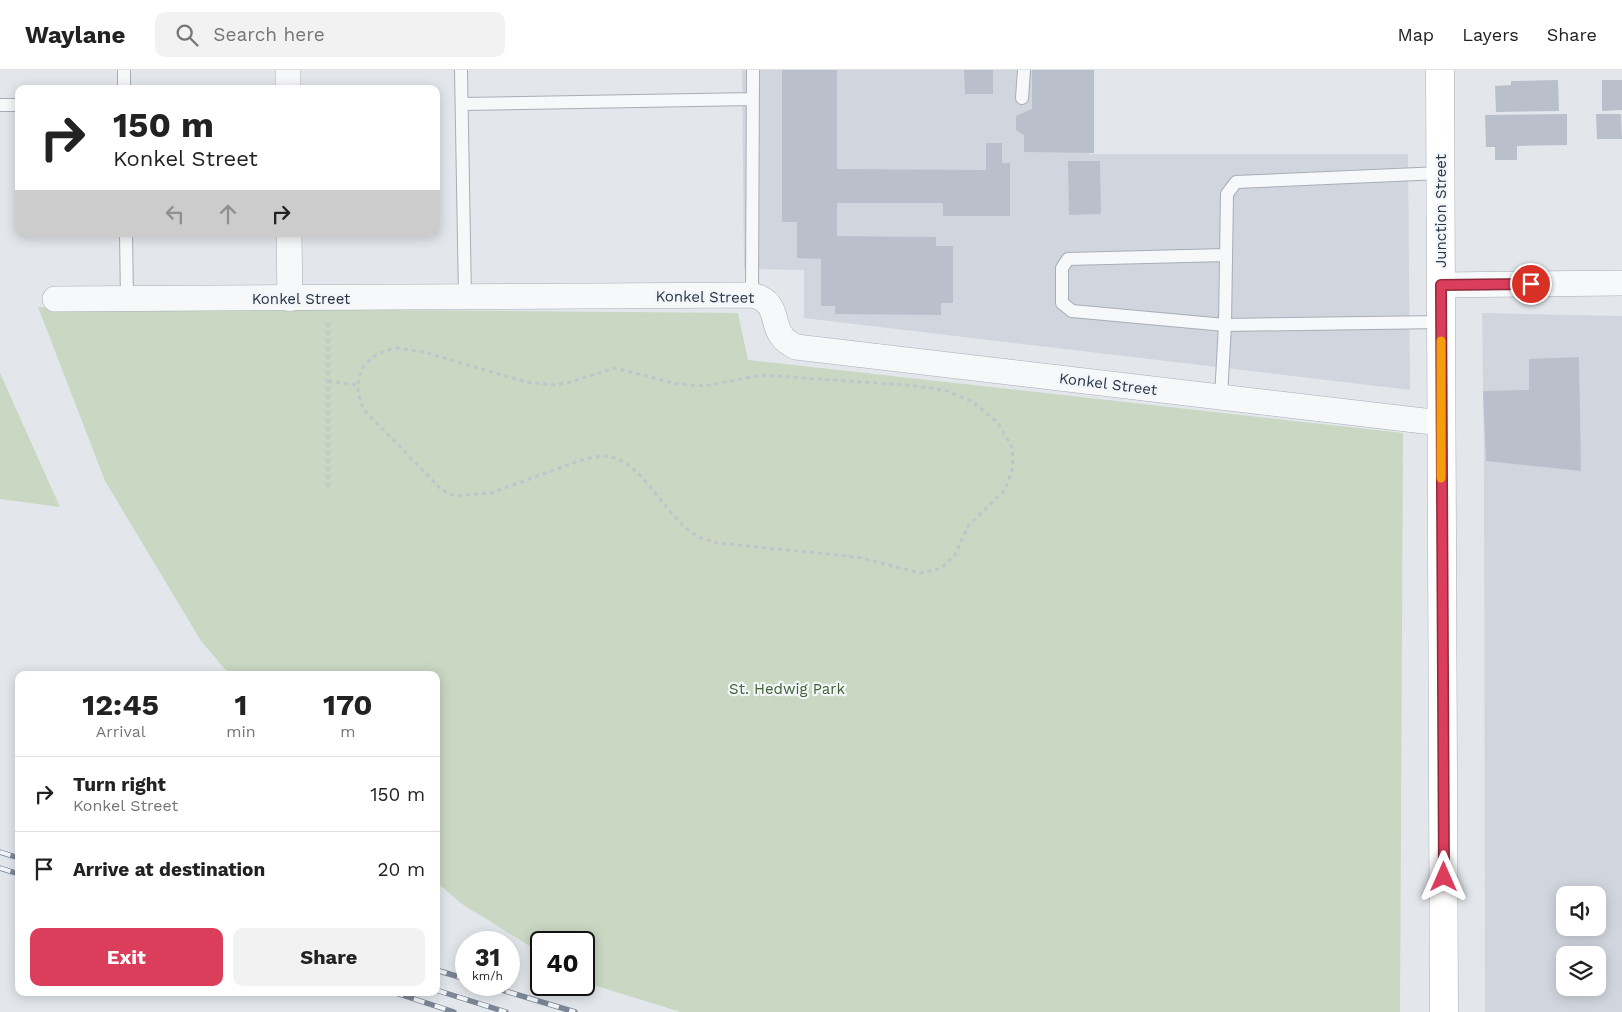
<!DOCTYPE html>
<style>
body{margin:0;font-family:"Work Sans",sans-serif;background:#f2f2f2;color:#222;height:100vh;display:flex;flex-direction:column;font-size:19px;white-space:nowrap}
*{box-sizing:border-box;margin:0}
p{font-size:16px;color:#767676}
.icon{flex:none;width:28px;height:28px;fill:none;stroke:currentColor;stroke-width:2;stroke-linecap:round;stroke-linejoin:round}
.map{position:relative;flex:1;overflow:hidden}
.drawer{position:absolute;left:15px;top:601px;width:425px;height:325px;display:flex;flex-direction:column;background:#fff;border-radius:10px;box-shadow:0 2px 12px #0003}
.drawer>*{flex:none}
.banner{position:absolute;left:15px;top:15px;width:425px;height:152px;border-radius:10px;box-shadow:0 2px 12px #0003;background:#fff;color:#222;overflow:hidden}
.tools{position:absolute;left:1556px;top:816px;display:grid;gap:10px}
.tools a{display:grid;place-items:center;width:50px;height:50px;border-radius:10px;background:#fff;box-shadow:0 2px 12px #0003;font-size:25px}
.speed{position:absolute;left:455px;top:861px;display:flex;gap:10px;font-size:25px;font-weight:700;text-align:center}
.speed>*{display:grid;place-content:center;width:65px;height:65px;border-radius:50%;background:#fff;box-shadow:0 2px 12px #0003;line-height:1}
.speed small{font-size:12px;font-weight:400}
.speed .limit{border:2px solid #111;border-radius:8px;background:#fff;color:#111}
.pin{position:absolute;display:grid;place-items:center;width:42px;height:42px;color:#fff;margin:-21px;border:2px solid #fff;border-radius:50%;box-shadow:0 1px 5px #0007}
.me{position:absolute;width:55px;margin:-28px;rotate:0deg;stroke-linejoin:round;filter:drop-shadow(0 0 4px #0008)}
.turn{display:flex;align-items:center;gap:18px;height:105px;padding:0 15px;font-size:22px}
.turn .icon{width:65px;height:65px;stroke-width:2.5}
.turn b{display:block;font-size:35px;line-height:42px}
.lanes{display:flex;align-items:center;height:48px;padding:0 15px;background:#0003;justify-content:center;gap:25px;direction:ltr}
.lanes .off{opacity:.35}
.eta{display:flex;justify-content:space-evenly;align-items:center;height:85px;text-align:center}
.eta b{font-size:30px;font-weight:700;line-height:35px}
.primary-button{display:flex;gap:10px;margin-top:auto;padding:10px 15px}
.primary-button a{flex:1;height:58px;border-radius:10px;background:#db3e5a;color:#fff;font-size:20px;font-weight:700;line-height:58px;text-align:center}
.primary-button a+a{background:#f2f2f2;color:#222}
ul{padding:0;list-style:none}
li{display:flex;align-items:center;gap:15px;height:75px;padding:0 15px;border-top:1px solid #e0e0e0}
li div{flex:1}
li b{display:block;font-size:19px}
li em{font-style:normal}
header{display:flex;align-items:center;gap:30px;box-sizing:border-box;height:70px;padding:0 25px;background:#fff;border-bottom:1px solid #e0e0e0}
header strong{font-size:24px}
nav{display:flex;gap:28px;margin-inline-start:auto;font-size:18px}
.search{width:350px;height:45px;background:#f2f2f2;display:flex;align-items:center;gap:12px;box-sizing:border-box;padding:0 18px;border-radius:10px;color:#767676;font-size:19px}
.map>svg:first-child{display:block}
</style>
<header>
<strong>Waylane</strong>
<div class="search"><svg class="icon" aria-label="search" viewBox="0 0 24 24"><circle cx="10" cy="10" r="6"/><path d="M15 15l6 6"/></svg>Search here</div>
<nav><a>Map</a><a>Layers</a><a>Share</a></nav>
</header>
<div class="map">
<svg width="1622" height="942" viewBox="0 0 1622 942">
<rect width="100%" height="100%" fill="#e3e7ec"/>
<!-- built -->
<path fill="#d1d6de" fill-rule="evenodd" d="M742,0h348v84h318l2,236 -606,-72v-48l-60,-1z
M1482,243l140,3v696h-137l-1,-547zM1565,825h33v33h-33zM1565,885h33v33h-33z"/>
<!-- green -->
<path fill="#c9d7c3" d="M38,237l700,6 10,47 655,73 -3,579h-719l-88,-27 -9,-6v-37h-43v11l-79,-49 -26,-22v-207h-206l-29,-34 -96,-160z
M0,303l60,134 -60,-8z"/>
<!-- building -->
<path fill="#bac0cb" d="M782,0h55v99l149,1v-27h16v20h8v53h-67v-13h-106v33l99,1v9h17v57h-12v12l-106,-1v-8h-14v-47l-24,-1v-36h-15z
M964,0h29v24h-28z
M1032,0h62v83l-70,-1v-17l-8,-5v-14l16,-7z
M1558,10l1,31 -63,1 -1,-26 16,-1v-4z
M1602,10h20v30l-20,1z
M1567,44v31l-50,1v14h-22v-13h-9l-1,-32z
M1596,44h25l1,25h-25z
M1068,91h32l1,53 -32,1z
M1579,287l2,114 -95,-10 -3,-70 46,-1v-31z"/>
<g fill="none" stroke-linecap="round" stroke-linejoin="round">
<!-- lane casing -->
<g stroke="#a7aeb7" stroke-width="14">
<path id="lane" d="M124,0v19
M461,0l4,228
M1022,28l2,-28
M462,34l291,-5
M0,35h19
M126,164l1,65
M1226,185l-158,4 -6,9v35l10,8 153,14 216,-3
M752,225l1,-225
M1221,327l4,-72 2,-131 9,-12 205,-9"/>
</g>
<!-- street casing -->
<g stroke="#a7aeb7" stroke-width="26">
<path id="street" d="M288,0v19
M289,164l1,65
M1441,215l181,-2
M55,229l697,-4c35,9 11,37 44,52l645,76"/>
</g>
<!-- secondary casing -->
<g stroke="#a7aeb7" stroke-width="29">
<path id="secondary" d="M1440,0l4,942"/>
</g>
<!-- path -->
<path stroke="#c1c5cb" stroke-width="3" stroke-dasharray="4 4" stroke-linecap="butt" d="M396,278l28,4 102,30 28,3 13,-2 48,-15 63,16 27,2 57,-11 156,11 29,5 26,11 25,21 14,24 1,20 -8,23 -37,36 -13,29 -15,14 -20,4 -63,-16 -139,-14c-6,-2 -13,-3 -19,-6 -33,-17 -52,-71 -88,-80 -10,-2 -21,1 -30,3l-90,33 -36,3 -13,-6 -78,-80c-15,-32 -1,-55 32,-62z
M328,311l29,4
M328,417v-165"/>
<!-- lane -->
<use href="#lane" stroke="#f6f8fa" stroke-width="12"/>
<!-- street -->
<use href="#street" stroke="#f6f8fa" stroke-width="25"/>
<!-- secondary -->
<use href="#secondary" stroke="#fff" stroke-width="28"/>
<!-- rail casing -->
<g stroke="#7b8697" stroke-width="5.5">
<path id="rail" d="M0,782l19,6
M0,798l19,6
M436,900l30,9
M485,915l90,27
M436,920l70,22
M393,922l61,20"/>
</g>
<!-- rail -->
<use href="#rail" stroke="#f3f6f9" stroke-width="4" stroke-dasharray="11" stroke-linecap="butt"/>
</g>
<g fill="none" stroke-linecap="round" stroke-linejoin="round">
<!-- route casing -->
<g stroke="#8e283a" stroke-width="12">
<path id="route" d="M1444,807l-3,-592 90,-1"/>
</g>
<!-- route -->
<use href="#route" stroke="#db3e5a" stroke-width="9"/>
<!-- slow -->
<path stroke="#f59e0b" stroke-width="9" d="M1441,271v137"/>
</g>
<g text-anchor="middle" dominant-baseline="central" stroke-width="4.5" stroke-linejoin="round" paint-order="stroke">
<!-- street labels -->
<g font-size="15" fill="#293446" stroke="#f3f6f9">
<text transform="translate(1441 141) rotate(-90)">Junction Street</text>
<text transform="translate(705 227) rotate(1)">Konkel Street</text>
<text x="301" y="229">Konkel Street</text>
<text transform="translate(1108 314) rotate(7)">Konkel Street</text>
</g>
<!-- park labels -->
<g font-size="15" fill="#3f6335" stroke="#f3f6f9">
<text x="787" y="619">St. Hedwig Park</text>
</g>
</g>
</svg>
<div class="tools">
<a><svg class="icon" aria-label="sound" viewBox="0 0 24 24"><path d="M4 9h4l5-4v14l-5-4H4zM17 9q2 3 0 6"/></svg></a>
<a><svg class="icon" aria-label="layers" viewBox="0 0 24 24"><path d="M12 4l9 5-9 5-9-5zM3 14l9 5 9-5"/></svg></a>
</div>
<div class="speed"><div>31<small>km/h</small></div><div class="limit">40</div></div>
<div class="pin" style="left:1531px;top:214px;background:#d93025"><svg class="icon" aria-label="arrive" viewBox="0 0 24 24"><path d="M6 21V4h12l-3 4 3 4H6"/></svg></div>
<svg class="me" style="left:1444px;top:807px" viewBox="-20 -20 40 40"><path d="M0-17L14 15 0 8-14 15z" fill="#db3e5a" stroke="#fff" stroke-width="4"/></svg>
<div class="banner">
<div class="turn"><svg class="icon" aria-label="right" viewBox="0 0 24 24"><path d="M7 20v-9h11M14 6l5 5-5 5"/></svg><div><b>150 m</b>Konkel Street</div></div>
<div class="lanes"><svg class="icon off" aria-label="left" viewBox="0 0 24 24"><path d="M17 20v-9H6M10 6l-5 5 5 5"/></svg><svg class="icon off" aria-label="ahead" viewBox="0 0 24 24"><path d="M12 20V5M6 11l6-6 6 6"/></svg><svg class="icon" aria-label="right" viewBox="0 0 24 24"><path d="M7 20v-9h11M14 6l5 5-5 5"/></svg></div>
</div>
<section class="drawer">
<div class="eta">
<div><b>12:45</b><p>Arrival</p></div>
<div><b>1</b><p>min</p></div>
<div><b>170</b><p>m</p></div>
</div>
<ul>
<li><svg class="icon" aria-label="right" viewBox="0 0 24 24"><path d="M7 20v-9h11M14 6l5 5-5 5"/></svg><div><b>Turn right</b><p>Konkel Street</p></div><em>150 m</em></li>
<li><svg class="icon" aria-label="arrive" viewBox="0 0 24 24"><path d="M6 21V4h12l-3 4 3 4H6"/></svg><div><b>Arrive at destination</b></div><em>20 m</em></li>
</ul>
<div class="primary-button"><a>Exit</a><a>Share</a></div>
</section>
</div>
